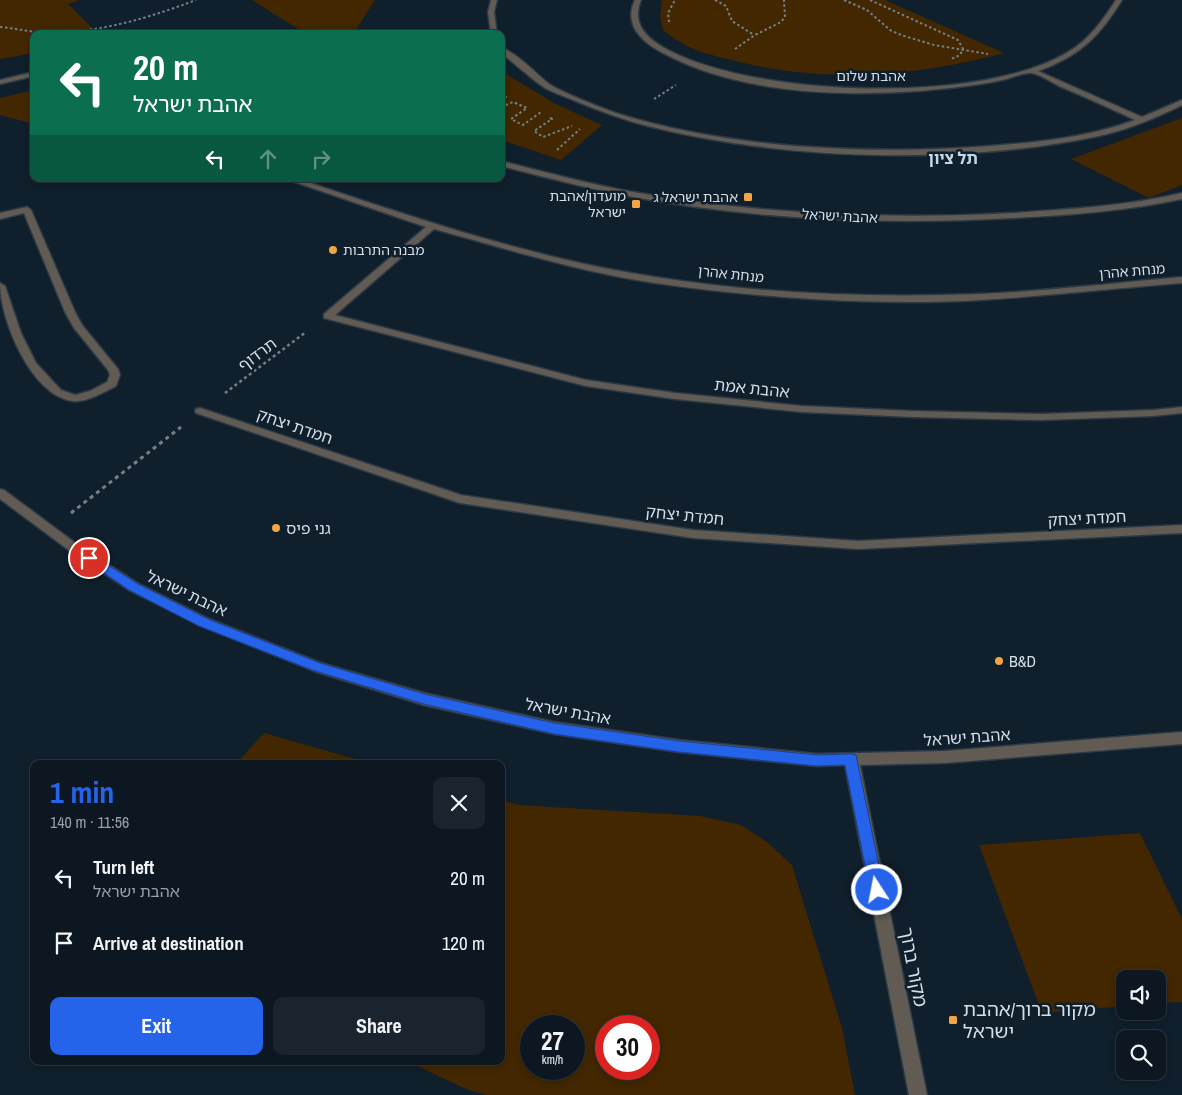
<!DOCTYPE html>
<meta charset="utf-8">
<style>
body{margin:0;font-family:"Archivo Narrow","Noto Sans Hebrew",sans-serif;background:#1a242e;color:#f1f3f6;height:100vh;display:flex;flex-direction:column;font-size:19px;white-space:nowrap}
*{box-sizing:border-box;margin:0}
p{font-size:16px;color:#9a9fa5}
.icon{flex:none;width:28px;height:28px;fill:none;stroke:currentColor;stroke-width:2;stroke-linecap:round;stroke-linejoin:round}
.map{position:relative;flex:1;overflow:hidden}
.side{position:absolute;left:30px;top:760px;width:475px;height:305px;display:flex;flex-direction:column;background:#0c1721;border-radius:10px;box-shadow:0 2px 8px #0003,0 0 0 1px #2c363f}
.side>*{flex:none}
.guide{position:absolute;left:30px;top:30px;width:475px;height:152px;border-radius:10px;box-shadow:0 2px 8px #0003,0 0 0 1px #2c363f;background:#0b6e4f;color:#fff;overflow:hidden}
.tools{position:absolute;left:1116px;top:970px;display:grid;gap:10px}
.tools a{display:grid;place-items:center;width:50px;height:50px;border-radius:10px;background:#0c1721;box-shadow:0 2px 8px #0003,0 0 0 1px #2c363f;font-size:25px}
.speed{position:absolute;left:520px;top:1015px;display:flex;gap:10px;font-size:25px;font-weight:700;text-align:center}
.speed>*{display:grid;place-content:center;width:65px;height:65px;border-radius:50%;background:#0c1721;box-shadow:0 2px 8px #0003,0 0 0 1px #2c363f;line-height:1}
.speed small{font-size:12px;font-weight:400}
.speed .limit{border:8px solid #d22;background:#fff;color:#111}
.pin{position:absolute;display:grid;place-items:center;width:42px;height:42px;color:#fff;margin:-21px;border:2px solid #fff;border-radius:50%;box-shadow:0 1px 5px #0007}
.me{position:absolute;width:55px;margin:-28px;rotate:349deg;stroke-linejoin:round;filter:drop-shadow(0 0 4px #0008)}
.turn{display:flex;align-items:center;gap:18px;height:105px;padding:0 20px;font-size:22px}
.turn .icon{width:65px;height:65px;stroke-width:2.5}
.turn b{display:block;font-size:35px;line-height:42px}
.lanes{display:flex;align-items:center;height:48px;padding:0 20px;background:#0003;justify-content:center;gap:25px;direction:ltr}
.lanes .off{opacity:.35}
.round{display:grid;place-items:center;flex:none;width:52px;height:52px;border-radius:10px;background:#1a242e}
.headline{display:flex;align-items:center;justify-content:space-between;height:85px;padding:0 20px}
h1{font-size:30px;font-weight:700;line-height:38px;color:#2563eb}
.primary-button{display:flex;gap:10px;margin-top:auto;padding:10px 20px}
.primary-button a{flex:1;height:58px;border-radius:10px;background:#2563eb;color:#fff;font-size:20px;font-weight:700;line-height:58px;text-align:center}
.primary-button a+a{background:#1a242e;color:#f1f3f6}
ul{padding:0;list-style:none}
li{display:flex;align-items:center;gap:15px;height:65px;padding:0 20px}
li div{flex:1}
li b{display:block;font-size:19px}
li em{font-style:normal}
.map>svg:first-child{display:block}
</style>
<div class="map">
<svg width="1182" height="1095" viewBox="0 0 1182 1095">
<rect width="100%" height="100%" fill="#101f2c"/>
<!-- green -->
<path fill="#422701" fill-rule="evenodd" d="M0,0h80l-12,4 30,30h-64v19l-34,6z
M252,0h123l-22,34h-47z
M662,0h223l119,53c-86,24 -188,31 -276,6 -14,-3 -30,-7 -43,-14 -8,-4 -15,-10 -22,-15l-3,-14z
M501,71l53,32 48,22 -41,35 -60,-20z
M34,90v34l-34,-9v-17z
M1182,118v67l-33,13 -78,-39z
M264,733l109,31h-137z
M501,800l18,5 181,11 41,9 26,17 25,23 50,163 13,67h-369l-20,-6 -59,-28h94zM531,1026h43v43h-43zM606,1026h43v43h-43z
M1140,833l42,86v83l-24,1v-24h-33v27l-83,7 -63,-168z"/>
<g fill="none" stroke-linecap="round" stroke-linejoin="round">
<!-- minor casing -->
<g stroke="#2b3a46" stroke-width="3">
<path id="minor" d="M491,0h6l-3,12 3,22h-6l-3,-22z
M635,0h6c-10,24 6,39 27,50 89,47 313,55 400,2 21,-12 35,-32 48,-52h6c-23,37 -42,56 -84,71l104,46 40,-17v5c-28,14 -58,26 -88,32 -137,28 -308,23 -442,-10 -29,-7 -52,-16 -79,-27 -9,-4 -19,-7 -28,-12 -15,-10 -29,-24 -44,-35v-6c18,8 33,25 48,37 12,8 55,25 70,30 112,35 255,41 371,32 50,-4 99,-9 145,-26 -25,-12 -50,-23 -76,-34 -8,-4 -19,-12 -28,-13 -8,-1 -21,6 -29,7 -17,4 -35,6 -52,8 -90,10 -206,9 -287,-35 -21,-11 -40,-28 -28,-53z
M34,72v4l-34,8v-4z
M501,161c44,11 88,23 132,31 126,22 253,28 380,21 57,-4 114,-7 169,-20v6c-55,12 -112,16 -169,19 -127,7 -254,2 -380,-21 -44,-8 -88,-20 -132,-31z
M286,179h12c115,38 236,80 357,98 106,17 217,21 324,17 68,-3 136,-11 203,-17v6c-67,5 -134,13 -201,17 -104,6 -222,-2 -326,-17 -75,-11 -148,-34 -221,-54l-99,86 251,65 89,13 127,13 111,5 129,3 111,-4 29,-3v6l-29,3 -111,4 -129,-3 -111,-5 -127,-13 -89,-13 -262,-68v-4l102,-87z
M27,207l4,3 44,102 7,13 36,44 2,6 -4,11c-12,6 -30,17 -44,15 -41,-6 -72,-81 -72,-118l5,3 16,47 15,30 25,27 14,5 15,-4 17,-9 3,-7 -2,-5 -34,-42 -9,-16 -41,-99 -24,6v-6z
M200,408l261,87 232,35 165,11 324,-16v8l-324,16 -165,-11 -233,-35 -264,-90 -1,-2 1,-2z
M0,489l4,1 74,55 61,39 70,35 112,44 103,30 130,29 125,18 138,14 128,-3 237,-19v12l-237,19 -85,2 67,330h-18l-64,-330 -28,1 -138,-14 -125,-18 -130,-29 -107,-33 -118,-47 -70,-35 -59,-39 -70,-52z"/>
</g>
<!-- path-far2 -->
<path stroke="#73808b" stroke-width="2" stroke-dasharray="2.5 2.5" stroke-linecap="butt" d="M715,0l11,6 6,15 22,14
M844,0l23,10 23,20 11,5 33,10 54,9
M870,0l88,40 5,9 -3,6 -9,4
M669,22l-1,-9 7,-13
M0,27c13,1 25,4 38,5 55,3 108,-13 158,-32
M735,49l20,-14 26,-13 4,-5 -1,-17
M501,94l5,3 -5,3
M654,99l22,-14
M501,107l12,-5 14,6 -16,11 12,6 18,-13
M550,118l2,1 -18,12 9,6 29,-11
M557,150l23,-21"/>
<!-- path-far1 -->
<path stroke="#73808b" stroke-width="2.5" stroke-dasharray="3 3" stroke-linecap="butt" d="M225,393l81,-61"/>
<!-- path -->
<path stroke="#73808b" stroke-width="3" stroke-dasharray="4 4" stroke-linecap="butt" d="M71,513l110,-86"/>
<!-- minor -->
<use href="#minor" fill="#625b53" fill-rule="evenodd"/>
</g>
<!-- route -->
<path fill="#2563eb" stroke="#184099" d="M89,553l49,31 70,35 112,44 104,31 130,29 125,18 138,14 34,-1 5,1 28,135 -2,5 -5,2 -5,-2 -2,-5 -25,-125 -28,1 -138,-14 -125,-18 -130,-30 -112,-34 -113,-44 -70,-36 -44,-30 -2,-2 2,-3z"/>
<!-- markers -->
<g fill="#f2a541" stroke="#101f2c" stroke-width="2">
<rect x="743" y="192" width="10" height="10" rx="2.5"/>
<rect x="631" y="199" width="10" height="10" rx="2.5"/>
<circle cx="333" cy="250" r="5"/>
<circle cx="276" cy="528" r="5"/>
<circle cx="999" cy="661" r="5"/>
<rect x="948" y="1015" width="10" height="10" rx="2.5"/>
</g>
<g text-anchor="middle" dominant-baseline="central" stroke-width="5" stroke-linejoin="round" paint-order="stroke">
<!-- far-street labels -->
<g font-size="14" fill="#d4dee8" stroke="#101f2c">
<text x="871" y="76">אהבת שלום</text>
<text transform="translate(840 216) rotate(3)">אהבת ישראל</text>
<text transform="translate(1132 271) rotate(-5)">מנחת אהרן</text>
<text transform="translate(731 274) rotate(6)">מנחת אהרן</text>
</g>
<!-- far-poi labels -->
<g font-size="14" fill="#d4dee8" stroke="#101f2c" text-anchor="end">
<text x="626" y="196">מועדון/אהבת<tspan x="626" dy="16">ישראל</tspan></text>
<text x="738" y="197">אהבת ישראל ג</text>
<text x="343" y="250" text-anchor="start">מבנה התרבות</text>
</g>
<!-- far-quarter labels -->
<g font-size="16" font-weight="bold" fill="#c3d7ea" stroke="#101f2c">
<text x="953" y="158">תל ציון</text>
</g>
<!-- street labels -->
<g font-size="16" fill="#d4dee8" stroke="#101f2c">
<text transform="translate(257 354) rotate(-37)">תרדוף</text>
<text transform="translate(752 388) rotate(6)">אהבת אמת</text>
<text transform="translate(295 426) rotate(19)">חמדת יצחק</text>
<text transform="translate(685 515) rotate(6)">חמדת יצחק</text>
<text transform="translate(1087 518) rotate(-3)">חמדת יצחק</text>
<text transform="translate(187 593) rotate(25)">אהבת ישראל</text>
<text transform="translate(568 711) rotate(10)">אהבת ישראל</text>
<text transform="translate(967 737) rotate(-4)">אהבת ישראל</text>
</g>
<!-- poi labels -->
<g font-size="16" fill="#d4dee8" stroke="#101f2c" text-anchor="start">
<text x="286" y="528">גני פיס</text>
<text x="1009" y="661">B&amp;D</text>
</g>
<!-- near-street labels -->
<g font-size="19" fill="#d4dee8" stroke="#101f2c">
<text transform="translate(914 967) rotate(79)">מקור ברוך</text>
</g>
<!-- near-poi labels -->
<g font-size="19" fill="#d4dee8" stroke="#101f2c" text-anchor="start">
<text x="963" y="1009">מקור ברוך/אהבת<tspan x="963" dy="22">ישראל</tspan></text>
</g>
</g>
</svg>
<div class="tools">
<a><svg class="icon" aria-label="sound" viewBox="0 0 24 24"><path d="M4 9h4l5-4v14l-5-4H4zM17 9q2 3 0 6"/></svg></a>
<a><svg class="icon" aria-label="search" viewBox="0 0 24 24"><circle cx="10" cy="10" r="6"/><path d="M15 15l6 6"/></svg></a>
</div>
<div class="speed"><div>27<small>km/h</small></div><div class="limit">30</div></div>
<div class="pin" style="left:89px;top:558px;background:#d93025"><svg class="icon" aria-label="arrive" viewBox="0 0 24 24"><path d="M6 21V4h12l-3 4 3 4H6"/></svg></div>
<svg class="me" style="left:877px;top:890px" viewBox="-20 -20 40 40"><circle r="17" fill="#2563eb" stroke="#fff" stroke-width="3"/><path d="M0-11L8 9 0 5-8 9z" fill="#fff"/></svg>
<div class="guide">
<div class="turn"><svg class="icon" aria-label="left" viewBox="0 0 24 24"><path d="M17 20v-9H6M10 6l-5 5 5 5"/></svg><div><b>20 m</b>אהבת ישראל</div></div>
<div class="lanes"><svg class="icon" aria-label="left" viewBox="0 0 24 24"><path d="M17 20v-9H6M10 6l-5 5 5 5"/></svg><svg class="icon off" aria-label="ahead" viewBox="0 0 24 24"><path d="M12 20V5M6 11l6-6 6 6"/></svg><svg class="icon off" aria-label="right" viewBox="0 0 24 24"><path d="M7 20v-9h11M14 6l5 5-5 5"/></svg></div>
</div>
<section class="side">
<div class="headline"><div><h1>1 min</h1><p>140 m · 11:56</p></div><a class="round"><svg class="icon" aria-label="close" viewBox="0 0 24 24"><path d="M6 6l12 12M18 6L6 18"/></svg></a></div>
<ul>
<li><svg class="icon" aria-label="left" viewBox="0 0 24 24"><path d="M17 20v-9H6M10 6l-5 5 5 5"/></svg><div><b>Turn left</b><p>אהבת ישראל</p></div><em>20 m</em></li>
<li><svg class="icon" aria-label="arrive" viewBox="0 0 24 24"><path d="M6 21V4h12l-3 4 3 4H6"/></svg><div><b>Arrive at destination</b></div><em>120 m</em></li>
</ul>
<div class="primary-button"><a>Exit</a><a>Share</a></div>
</section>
</div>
